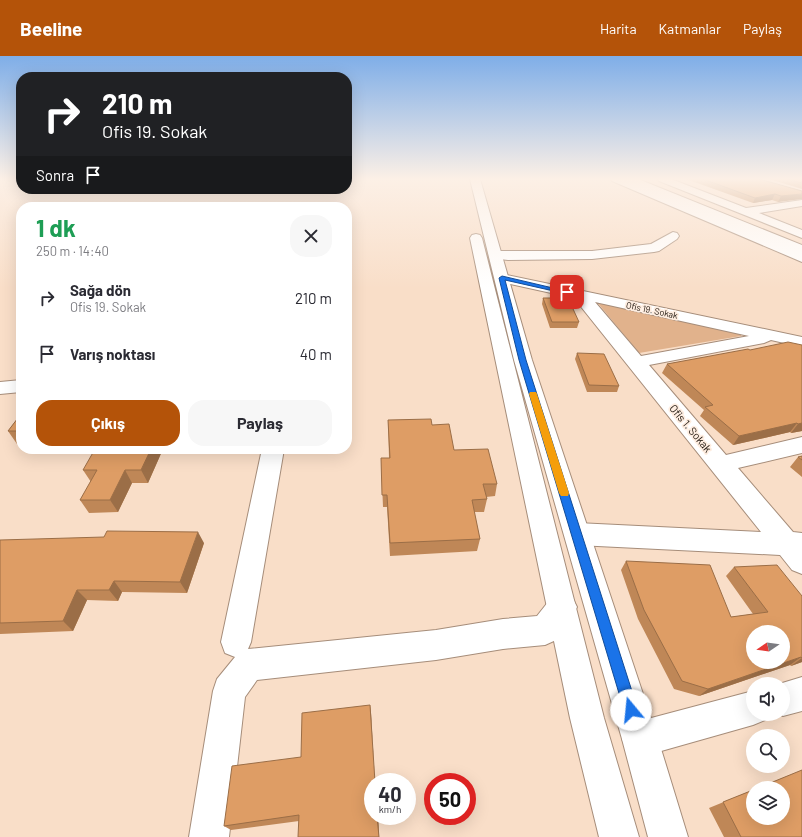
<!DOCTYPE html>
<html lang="tr">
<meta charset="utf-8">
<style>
body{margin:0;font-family:Barlow,sans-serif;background:#f7f7f7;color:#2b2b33;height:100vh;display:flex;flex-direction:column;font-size:15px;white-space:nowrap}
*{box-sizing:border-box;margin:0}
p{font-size:13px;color:#7c7c81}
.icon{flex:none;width:22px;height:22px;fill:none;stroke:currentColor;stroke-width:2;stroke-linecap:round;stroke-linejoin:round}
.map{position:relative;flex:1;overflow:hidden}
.side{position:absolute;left:16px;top:146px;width:336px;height:252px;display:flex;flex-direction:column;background:#fff;border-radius:16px;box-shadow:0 4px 16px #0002}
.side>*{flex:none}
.hud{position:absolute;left:16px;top:16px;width:336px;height:122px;border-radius:16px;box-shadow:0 4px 16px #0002;background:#202124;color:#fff;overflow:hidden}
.needle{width:26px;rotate:257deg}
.fabs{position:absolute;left:746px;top:569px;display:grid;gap:8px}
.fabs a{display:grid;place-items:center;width:44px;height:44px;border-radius:50%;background:#fff;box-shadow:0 4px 16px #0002;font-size:20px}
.speed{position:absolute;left:364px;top:717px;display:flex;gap:8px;font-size:20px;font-weight:700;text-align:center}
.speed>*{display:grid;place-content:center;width:52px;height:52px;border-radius:50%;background:#fff;box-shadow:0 4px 16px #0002;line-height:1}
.speed small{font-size:10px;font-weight:400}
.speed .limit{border:6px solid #d22;background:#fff;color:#111}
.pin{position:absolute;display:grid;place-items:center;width:34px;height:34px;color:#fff;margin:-17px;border-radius:8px;box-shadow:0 2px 6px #0006}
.me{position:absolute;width:44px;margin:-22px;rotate:343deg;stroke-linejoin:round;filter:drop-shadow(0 0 3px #0008)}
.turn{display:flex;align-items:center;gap:14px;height:84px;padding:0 20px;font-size:18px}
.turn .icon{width:52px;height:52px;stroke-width:2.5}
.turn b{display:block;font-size:28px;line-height:34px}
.then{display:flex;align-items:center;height:38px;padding:0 20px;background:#0003;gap:8px;font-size:15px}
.round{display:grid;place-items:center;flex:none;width:42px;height:42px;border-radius:16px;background:#f7f7f7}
.head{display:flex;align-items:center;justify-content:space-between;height:68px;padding:0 20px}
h1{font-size:24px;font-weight:700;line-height:30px;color:#1e9e55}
.action{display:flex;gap:8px;margin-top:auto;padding:8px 20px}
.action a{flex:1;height:46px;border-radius:16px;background:#b45309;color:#fff;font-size:16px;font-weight:700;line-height:46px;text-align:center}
.action a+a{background:#f7f7f7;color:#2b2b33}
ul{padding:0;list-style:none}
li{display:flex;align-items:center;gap:12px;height:56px;padding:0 20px}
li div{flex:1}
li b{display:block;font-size:15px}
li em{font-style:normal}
header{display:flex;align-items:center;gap:24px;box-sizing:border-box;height:56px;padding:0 20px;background:#b45309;color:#fff}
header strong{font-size:19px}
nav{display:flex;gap:22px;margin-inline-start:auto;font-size:14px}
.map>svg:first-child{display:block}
</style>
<header>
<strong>Beeline</strong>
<nav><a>Harita</a><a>Katmanlar</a><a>Paylaş</a></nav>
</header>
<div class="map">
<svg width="802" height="781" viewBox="0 0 802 781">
<rect width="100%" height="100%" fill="#f9dec8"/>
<!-- green -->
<path fill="#e1b28c" d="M597,244l145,31 -1,5 -102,17 -42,-51z"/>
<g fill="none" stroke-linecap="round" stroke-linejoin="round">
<!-- minor casing -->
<g stroke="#a68d7a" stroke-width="2">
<path id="minor" d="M611,123h13l178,74v9l-190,-81z
M658,123h13l75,29 56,-8v6l-43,7 43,17v8l-143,-57z
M673,176l4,1 2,3 -2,3 -18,12 -5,1 -62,7 -84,1 -17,-2 -2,-3 2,-3 5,-1h96l59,-7z
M502,218l300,63v10l-31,-7 -7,3 -115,22 77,90 76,-18v16l-64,15 55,64 9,1v41l-10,-4 -12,-15 -203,-10 -9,-3 -4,-8 4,-8 9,-3 184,9 -187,-234 -77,-17 -2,-3 2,-3zM595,246l154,34 -108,20z
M21,324v12l-21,2v-12z
M262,393h22l-33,193 -3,7 188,-19 67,-11 34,-3 15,-19 10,-4 10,4 5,10 -5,10 -16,23 -11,5 -42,4 -67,11 -179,20 -12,17 -16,140h-40l24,-146 4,-12 18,-22 -10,-4 -4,-11z
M802,621v34l-19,5 -4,-2h4v-30h-4z
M753,635v23h14l-2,6 -12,5 -113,32 -12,-6 -6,-12 6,-12 12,-6z"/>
</g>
<!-- major casing -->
<g stroke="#a68d7a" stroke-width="2">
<path id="major" d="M470,123h10l52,181 126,379 30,98h-40l-26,-98 -108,-379z
M476,178l4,1 2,3 122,480 35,119h-40l-29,-119 -100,-480 2,-3z"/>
</g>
<!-- highway casing -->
<g stroke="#a68d7a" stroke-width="2">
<path id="highway" d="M625,123h13l164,66v9l-176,-73z"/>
</g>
<!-- minor -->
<use href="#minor" fill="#fff" fill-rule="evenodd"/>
<!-- major -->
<use href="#major" fill="#fff" fill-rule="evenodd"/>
<!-- highway -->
<use href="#highway" fill="#fff" fill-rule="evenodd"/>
</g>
<!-- wall -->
<path fill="#bf8757" d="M686,123h73l43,12 -24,11 -6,-2 -19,3z
M769,123h33v10z
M543,242l36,24 -2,6h-27l-8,-24z
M802,289v86l-11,2 -1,-1 -57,13 -33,-29 4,-6 -42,-37 5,-9 83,-14z
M577,297l42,33 -2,6h-30l-12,-33z
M21,358v30h-4l-9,-13z
M388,364l44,5 22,25 43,34 -2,12 -9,1 1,2 -3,13h-10l6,27 -3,12 -87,5 -3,-49h-4l-2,-49h8z
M25,393h37l-2,3 -32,1z
M163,393l-15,34h-16l-14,29 -29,1 -9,-13 11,-18 -8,-12z
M802,400v21l-12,-10 8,-10z
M0,484l204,3 -17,50 -65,-1 -4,9 -31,-1 -14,31 -73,3z
M626,505l105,56 22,-3 -27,-38 8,-9 68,29v66l-11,4 -1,-1 -91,31 -25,-7 -36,-70 -17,-49z
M370,649l1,8 2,103h5l1,21 -80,-16 -68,9 -7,-4 77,-69z
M753,734l49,47h-78l-15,-29z"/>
<!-- shaded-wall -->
<path fill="#9b6e47" d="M775,138l-3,6 -19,3 2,-5z
M802,138v5l-24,3 3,-6z
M797,367l-7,9 -57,13 6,-9z
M802,367v8l-11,2 7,-9z
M57,393h5l-2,3z
M151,393h12l-15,34 -7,-13z
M125,414l7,13 -14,29 -8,-12z
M198,476l6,11 -17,50 -7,-11z
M114,525l8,11 -4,9 -9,-11z
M77,534l10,10 -14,31 -10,-10z
M801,601l-11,8 -91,31 9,-7z
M802,602v4l-11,4z
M370,649l1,8 4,69z
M377,760h1l1,21z"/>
<!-- building -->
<path fill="#de9d65" stroke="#9b6e47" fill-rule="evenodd" d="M703,123h56l43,12v3l-21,2 -6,-2 -20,4z
M788,123h14v4z
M543,242h25l11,24h-27z
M788,286l14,3v78l-4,1 -1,-1 -58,13 -34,-29 8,-2 -46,-41 81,-15 2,1z
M577,297l27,1 15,32 -30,-1z
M21,358v17h-13z
M431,363l1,6 17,-1 5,26 34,-1 9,35h-14l4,15 -15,1 8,39 -90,4 -3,-48h-5l-1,-37h9l-2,-38z
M21,380v4h-3z
M95,393h56l-10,21h-16l-15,30h-30l17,-30h-14z
M802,400v4l-4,-3z
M107,475l91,1 -18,50 -66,-1 -5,9h-32l-14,31 -63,2v-83l104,-3z
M626,505l84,4 21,52 37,-5 -34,-45 43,-2 25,31v62l-1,-1 -93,32 -26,-8 -38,-71zM753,576h30v30h-30z
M370,649l5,77h-2v34h4l2,21h-81l1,-22 -75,11 8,-60 69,-9 1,-44z
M802,714v67h-61l-18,-35 30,-12v28h30v-30h-25z"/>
<!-- sky -->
<linearGradient id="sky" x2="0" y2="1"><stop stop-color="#7faee8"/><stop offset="0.53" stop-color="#fcf0e6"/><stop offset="1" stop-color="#fcf0e6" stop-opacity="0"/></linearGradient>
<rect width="802" height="232" fill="url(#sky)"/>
<!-- route -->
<path fill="#1a73e8" stroke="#114b97" d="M502,220l68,16 -3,2 -62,-14 21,80 112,350 -2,4 -5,2 -5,-2 -2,-4 -105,-350 -20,-82z"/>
<!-- slow -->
<path fill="#f59e0b" d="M530,336h6l1,2 32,99 -1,3h-7l-2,-3 -30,-99z"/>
<g text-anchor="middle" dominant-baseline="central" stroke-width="3.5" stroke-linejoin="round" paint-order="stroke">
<!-- far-street labels -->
<g font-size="9" fill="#1c130b" stroke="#feede0">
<text transform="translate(652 254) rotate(12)">Ofis 19. Sokak</text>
</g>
<!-- street labels -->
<g font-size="11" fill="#1c130b" stroke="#feede0">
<text transform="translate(691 372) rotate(50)">Ofis 1. Sokak</text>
</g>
</g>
</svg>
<div class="fabs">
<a><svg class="needle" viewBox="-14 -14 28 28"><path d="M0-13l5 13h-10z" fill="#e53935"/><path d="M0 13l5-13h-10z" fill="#7c7c81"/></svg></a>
<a><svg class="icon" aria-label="sound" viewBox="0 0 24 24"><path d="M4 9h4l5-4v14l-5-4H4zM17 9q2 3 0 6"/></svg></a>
<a><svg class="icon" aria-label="search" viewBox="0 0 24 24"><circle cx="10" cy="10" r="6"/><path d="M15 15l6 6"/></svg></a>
<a><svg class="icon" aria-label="layers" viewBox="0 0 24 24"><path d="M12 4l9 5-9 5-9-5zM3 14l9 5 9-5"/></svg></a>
</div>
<div class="speed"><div>40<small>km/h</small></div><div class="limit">50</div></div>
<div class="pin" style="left:567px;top:236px;background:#d93025"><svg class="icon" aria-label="arrive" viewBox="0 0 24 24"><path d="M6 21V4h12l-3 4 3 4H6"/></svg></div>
<svg class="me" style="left:631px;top:654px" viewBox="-20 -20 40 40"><circle r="19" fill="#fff"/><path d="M0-13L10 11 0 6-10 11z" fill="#1a73e8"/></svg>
<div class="hud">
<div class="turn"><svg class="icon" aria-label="right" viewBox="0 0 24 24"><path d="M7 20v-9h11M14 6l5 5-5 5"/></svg><div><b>210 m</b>Ofis 19. Sokak</div></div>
<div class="then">Sonra<svg class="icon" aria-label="arrive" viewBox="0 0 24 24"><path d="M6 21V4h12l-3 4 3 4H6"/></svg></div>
</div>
<section class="side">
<div class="head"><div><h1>1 dk</h1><p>250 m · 14:40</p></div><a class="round"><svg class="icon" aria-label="close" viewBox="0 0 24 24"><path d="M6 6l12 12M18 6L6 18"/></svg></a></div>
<ul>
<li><svg class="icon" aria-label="right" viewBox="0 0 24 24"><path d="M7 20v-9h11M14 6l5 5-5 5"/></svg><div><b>Sağa dön</b><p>Ofis 19. Sokak</p></div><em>210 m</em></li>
<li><svg class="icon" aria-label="arrive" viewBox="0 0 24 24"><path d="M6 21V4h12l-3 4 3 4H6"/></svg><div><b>Varış noktası</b></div><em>40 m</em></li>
</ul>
<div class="action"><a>Çıkış</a><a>Paylaş</a></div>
</section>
</div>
